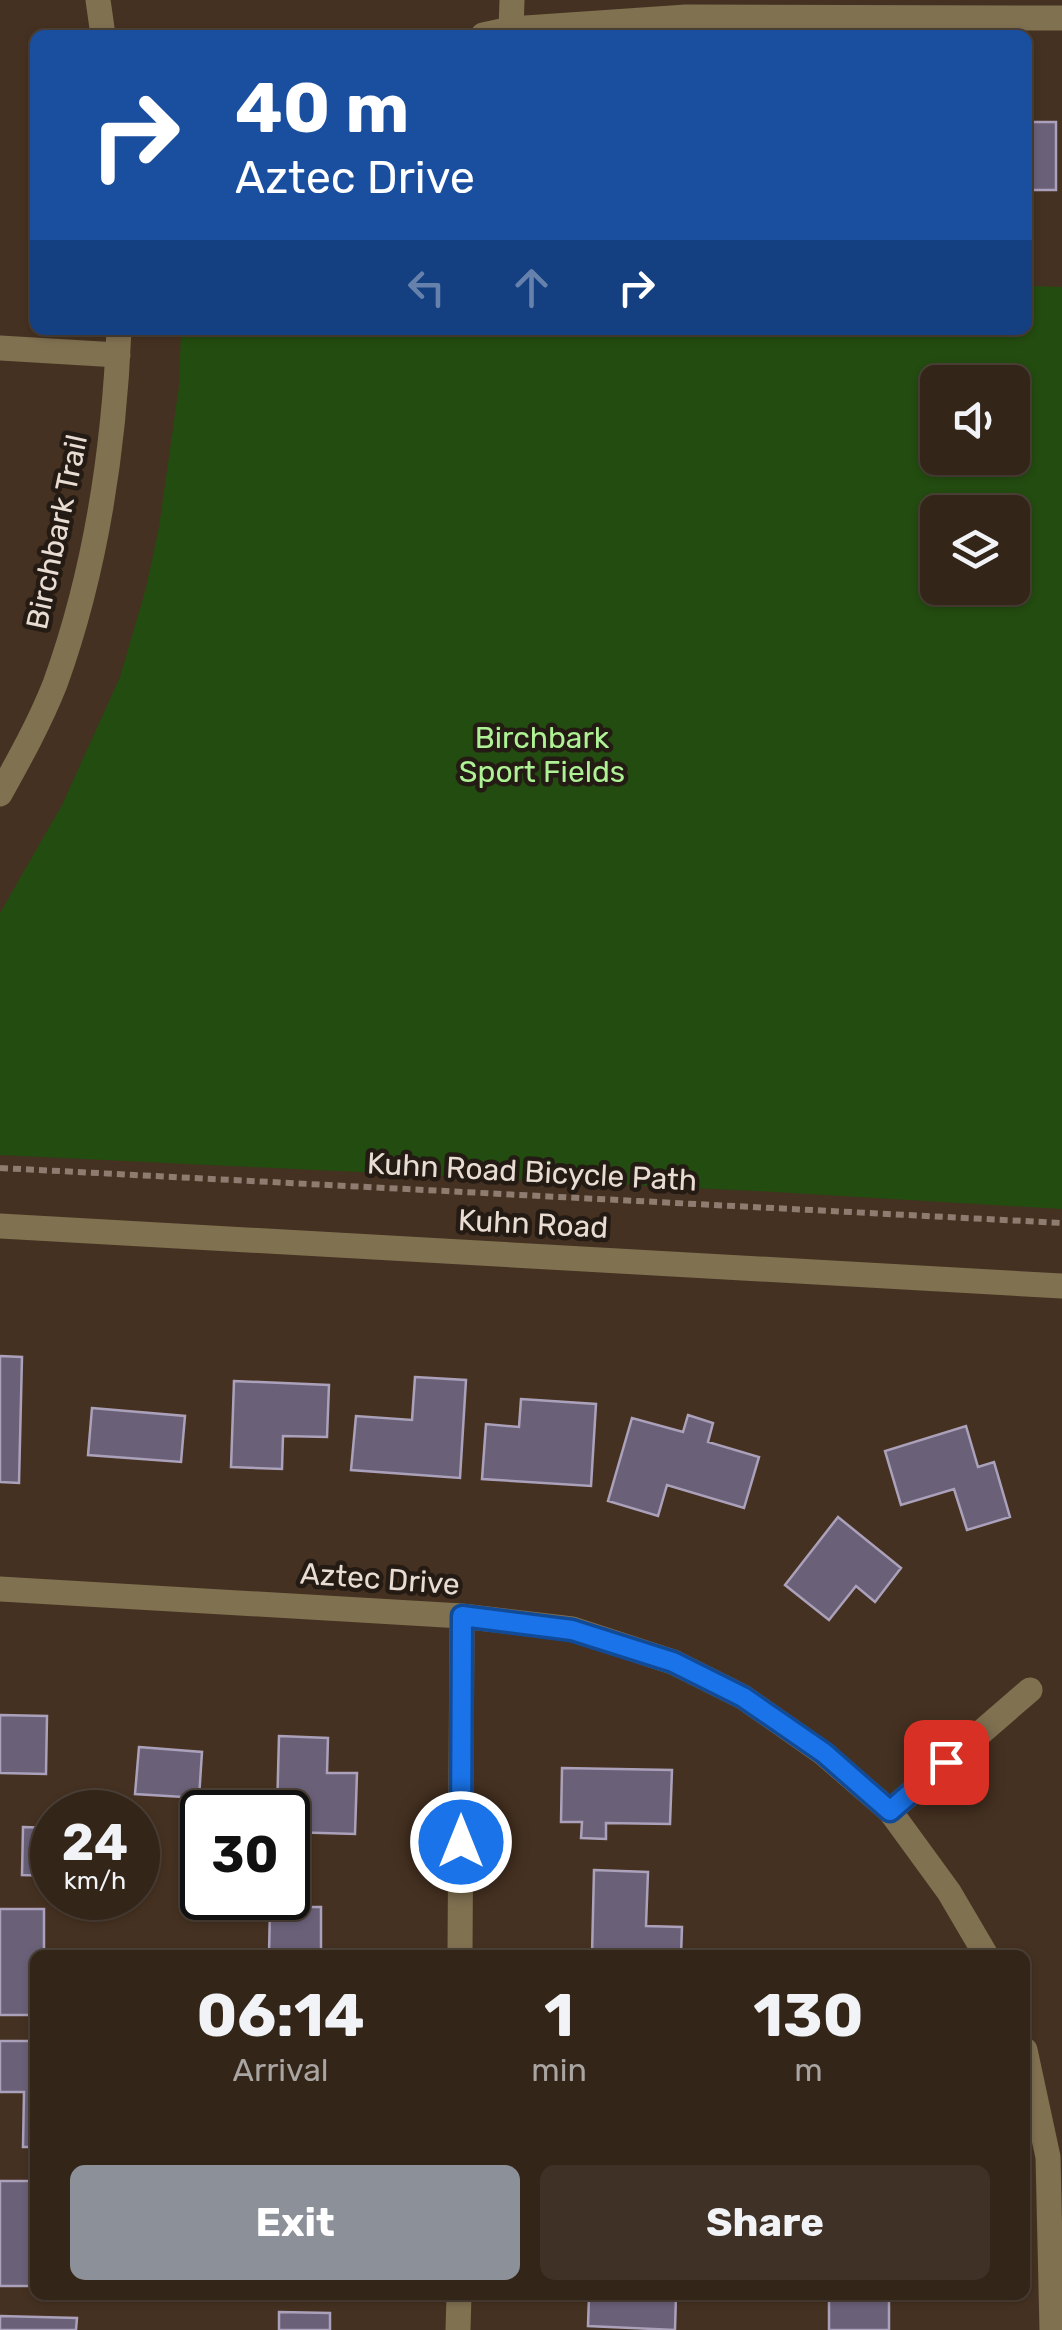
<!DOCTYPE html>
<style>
body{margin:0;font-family:Rubik,sans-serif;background:#3f3126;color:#f1f3f6;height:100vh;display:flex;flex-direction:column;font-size:38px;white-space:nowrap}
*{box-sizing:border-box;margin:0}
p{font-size:32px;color:#a9a5a2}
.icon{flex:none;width:55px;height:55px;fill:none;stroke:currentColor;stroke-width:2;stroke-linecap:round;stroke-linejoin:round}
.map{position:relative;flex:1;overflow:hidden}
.details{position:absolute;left:30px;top:1950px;width:1000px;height:350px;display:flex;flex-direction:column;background:#342519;border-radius:15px;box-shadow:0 2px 8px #0004,0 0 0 2px #4e4238}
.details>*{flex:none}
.top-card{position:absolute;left:30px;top:30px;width:1002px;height:305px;border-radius:15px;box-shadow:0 2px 8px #0004,0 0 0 2px #4e4238;background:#1a4fa0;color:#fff;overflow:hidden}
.fabs{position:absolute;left:920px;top:365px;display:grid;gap:20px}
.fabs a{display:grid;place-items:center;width:110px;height:110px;border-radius:15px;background:#342519;box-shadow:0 2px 8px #0004,0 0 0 2px #4e4238;font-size:50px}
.speed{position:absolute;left:30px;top:1790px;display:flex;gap:20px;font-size:50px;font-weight:700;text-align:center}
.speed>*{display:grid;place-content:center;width:130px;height:130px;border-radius:50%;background:#342519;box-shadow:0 2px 8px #0004,0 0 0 2px #4e4238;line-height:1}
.speed small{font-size:25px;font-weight:400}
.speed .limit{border:5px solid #111;border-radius:15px;background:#fff;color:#111}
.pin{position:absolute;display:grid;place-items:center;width:85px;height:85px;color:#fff;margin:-42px;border-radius:20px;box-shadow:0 5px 15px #0006}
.me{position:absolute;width:110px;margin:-55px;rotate:0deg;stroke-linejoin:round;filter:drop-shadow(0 0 8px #0008)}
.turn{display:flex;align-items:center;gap:35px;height:210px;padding:0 40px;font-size:45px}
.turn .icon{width:130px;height:130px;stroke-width:2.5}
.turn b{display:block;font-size:70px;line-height:85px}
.lanes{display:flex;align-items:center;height:95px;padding:0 40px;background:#0003;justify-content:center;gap:50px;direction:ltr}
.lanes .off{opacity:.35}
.eta{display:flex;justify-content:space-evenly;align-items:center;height:170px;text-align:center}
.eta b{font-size:60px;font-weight:700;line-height:70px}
.button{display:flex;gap:20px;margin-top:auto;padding:20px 40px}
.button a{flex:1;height:115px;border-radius:15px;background:#8c9099;color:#fff;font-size:40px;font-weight:700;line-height:115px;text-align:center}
.button a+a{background:#3f3126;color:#f1f3f6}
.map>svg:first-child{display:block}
</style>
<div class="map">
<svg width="1062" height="2330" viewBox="0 0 1062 2330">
<rect width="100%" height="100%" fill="#453121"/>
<!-- green -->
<path fill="#234c10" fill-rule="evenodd" d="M1028,286l34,1v922l-306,-18 -756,-36v-242l62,-108 58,-128 26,-89 13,-61 20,-141 2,-53 32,-3h815zM938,382h74v76h-74zM938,512h74v76h-74z"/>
<!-- building -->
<path fill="#6a6179" stroke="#aba1bb" stroke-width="2.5" d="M1028,122h28v68h-28z
M0,1356l22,1 -3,126 -19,-1z
M415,1377l51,3 -6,98 -109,-8 5,-54 56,4z
M234,1381l95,4 -2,52 -44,-1 -1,33 -51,-2z
M521,1399l75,5 -5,82 -109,-7 4,-55 33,3z
M92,1408l93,8 -4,46 -93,-7z
M688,1415l25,8 -5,19 51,15 -15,51 -77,-23 -9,31 -50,-15 24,-83 51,14z
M966,1426l12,41 16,-5 16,55 -43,13 -13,-41 -53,16 -16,-54z
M838,1517l63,51 -26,34 -19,-16 -27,34 -44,-35z
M0,1715l47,1 -1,58 -46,-1z
M279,1736l49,2 -1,35h30l-2,61 -67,-2v-20h-11z
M139,1747l63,5 -3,46 -64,-4z
M562,1768l110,2 -2,54 -64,-1v16l-25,-1 1,-16h-21z
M23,1827l29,1v48l-30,-1z
M138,1833l5,1 -2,43h-3z
M594,1870l54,2 -2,54 36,1 -1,28h-89z
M270,1907h51v48h-52z
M0,1909h44v46h-9v60h-35z
M0,2041h35v106h-12l1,-55h-24z
M0,2181h35v105h-35z
M589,2295h87l-1,35 -87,-4z
M829,2296h60v34h-60z
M279,2312l51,1v17h-51z
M0,2316l77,2 -1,12h-76z"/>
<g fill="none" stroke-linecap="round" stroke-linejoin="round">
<!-- path -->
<path stroke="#8d7c6f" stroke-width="6" stroke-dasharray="8 5" stroke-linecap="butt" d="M0,1168l1062,55"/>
<!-- minor -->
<path stroke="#807151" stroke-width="25" d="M98,0l5,35
M511,29l1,-29
M483,35l28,-6 175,-12 376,1
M0,348l118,7
M0,794c20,-36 40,-72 55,-110 41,-113 59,-235 64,-354
M0,1226l1062,60
M0,1589l462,27 110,13 101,33 70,35 80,56 67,58 59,81 37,63
M890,1811l140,-121
M460,1955l2,-339
M1025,2050l23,107 4,173
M458,2330l1,-35"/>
</g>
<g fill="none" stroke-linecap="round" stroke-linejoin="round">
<!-- route casing -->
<g stroke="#114b97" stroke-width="25">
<path id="route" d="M461,1842l1,-226 110,14 101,32 70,35 81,56 66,58 56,-49"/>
</g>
<!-- route -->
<use href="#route" stroke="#1a73e8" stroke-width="18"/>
</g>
<g text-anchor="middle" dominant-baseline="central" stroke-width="9" stroke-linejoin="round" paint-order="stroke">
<!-- street labels -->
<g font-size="30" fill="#e9dcd2" stroke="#241b14">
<text transform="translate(57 532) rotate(-78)">Birchbark Trail</text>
<text transform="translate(532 1172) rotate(3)">Kuhn Road Bicycle Path</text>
<text transform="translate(533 1224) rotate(3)">Kuhn Road</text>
<text transform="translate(380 1579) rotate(4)">Aztec Drive</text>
</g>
<!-- park labels -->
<g font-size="30" fill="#aef295" stroke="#241b14">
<text x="542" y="738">Birchbark<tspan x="542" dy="34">Sport Fields</tspan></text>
</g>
</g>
</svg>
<div class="fabs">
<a><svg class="icon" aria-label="sound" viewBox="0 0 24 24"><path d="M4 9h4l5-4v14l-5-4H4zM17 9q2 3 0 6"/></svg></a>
<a><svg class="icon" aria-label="layers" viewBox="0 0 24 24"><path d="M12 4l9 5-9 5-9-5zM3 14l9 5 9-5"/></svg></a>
</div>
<div class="speed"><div>24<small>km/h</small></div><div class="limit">30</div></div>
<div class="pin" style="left:946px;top:1762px;background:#d93025"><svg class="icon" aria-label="arrive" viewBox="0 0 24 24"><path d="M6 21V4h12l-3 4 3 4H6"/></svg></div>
<svg class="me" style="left:461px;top:1842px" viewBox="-20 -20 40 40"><circle r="17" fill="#1a73e8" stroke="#fff" stroke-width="3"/><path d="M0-11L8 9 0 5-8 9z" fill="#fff"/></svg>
<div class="top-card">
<div class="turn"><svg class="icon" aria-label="right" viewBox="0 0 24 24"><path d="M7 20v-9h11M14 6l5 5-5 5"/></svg><div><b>40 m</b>Aztec Drive</div></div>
<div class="lanes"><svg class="icon off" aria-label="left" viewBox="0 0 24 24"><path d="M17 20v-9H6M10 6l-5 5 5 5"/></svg><svg class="icon off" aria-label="ahead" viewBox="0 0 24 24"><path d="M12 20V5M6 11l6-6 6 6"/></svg><svg class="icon" aria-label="right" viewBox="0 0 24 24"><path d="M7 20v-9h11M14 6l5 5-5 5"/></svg></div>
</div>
<section class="details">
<div class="eta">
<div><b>06:14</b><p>Arrival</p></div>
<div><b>1</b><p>min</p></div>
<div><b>130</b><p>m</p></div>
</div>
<div class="button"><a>Exit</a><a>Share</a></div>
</section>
</div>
